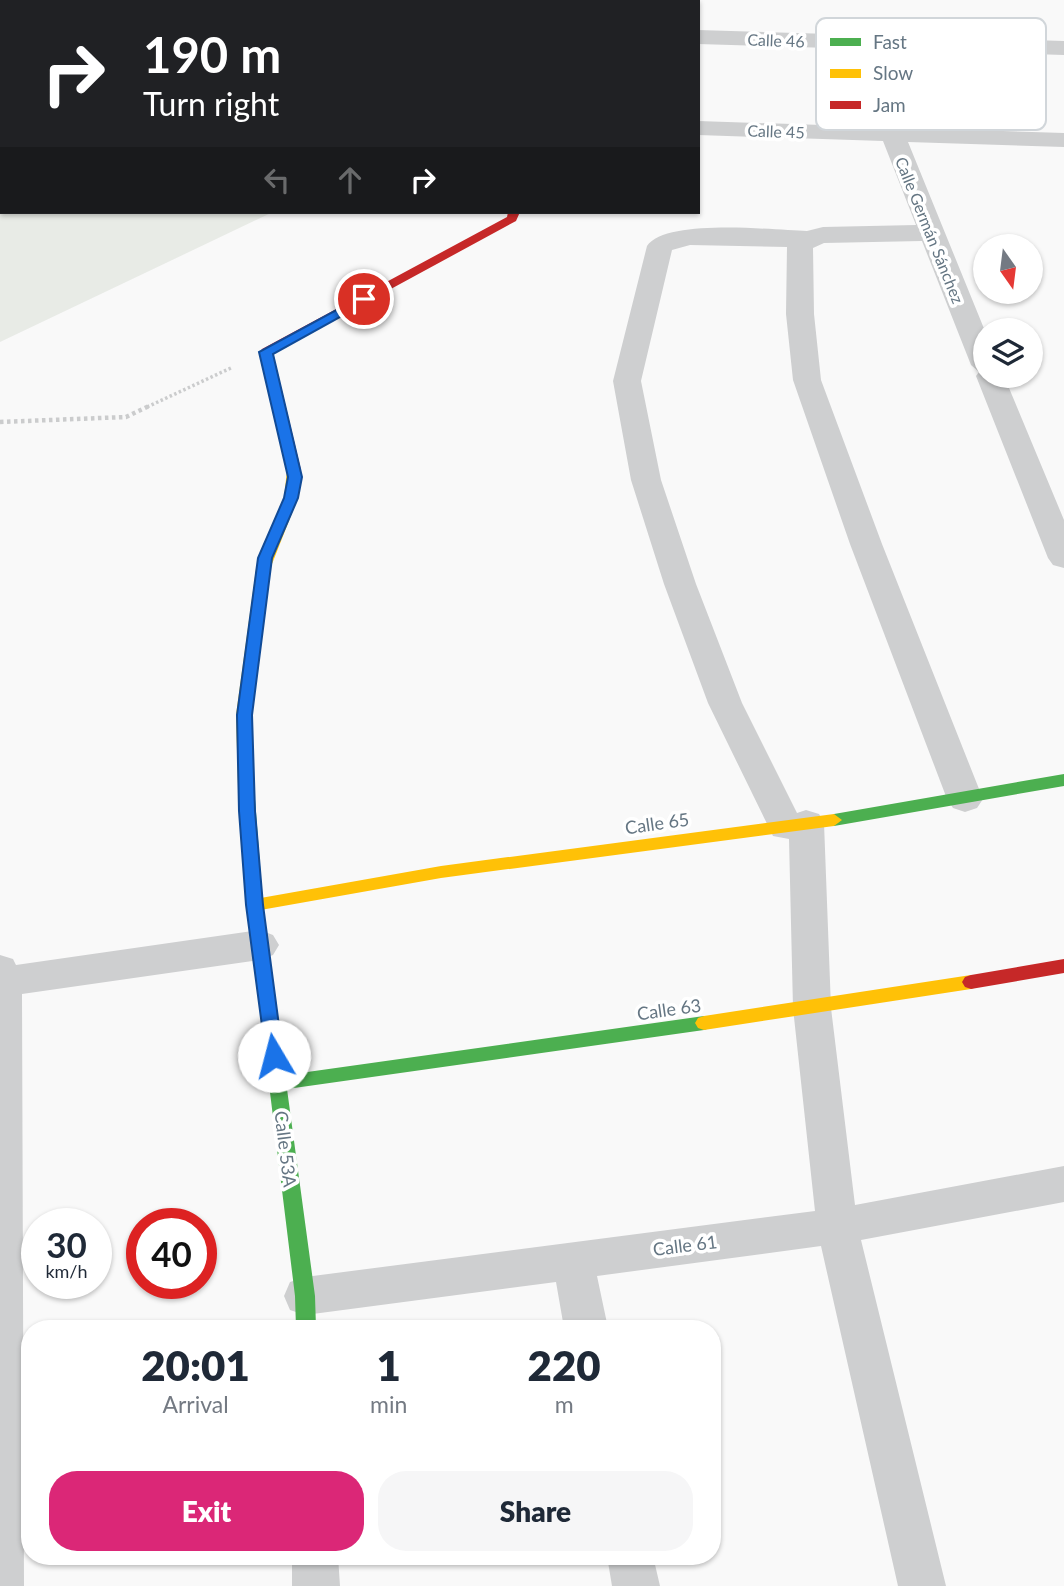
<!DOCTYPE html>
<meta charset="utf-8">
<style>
body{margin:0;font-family:Lato,sans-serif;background:#f6f6f7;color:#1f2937;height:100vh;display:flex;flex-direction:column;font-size:26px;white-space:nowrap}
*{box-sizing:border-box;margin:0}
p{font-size:23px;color:#747a83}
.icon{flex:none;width:38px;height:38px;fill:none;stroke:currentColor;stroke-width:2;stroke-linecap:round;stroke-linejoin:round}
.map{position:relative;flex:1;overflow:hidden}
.side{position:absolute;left:21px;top:1320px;width:700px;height:245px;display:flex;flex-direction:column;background:#fff;border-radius:28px;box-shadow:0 2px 5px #0004}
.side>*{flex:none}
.banner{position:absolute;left:0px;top:0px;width:700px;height:214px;box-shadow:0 2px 5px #0004;background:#202124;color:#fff;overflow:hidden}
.needle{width:46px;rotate:166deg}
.fabs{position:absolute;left:973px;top:234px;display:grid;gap:14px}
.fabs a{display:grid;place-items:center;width:70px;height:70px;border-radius:50%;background:#fff;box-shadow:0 2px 5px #0004;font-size:35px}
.speed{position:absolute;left:21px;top:1208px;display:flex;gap:14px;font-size:35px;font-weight:700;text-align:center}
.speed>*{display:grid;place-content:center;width:91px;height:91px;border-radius:50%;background:#fff;box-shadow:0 2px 5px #0004;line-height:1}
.speed small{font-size:18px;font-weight:400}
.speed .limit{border:10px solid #d22;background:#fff;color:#111}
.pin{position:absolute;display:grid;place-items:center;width:60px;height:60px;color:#fff;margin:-30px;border:4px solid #fff;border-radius:50%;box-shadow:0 2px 7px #0007}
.me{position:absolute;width:77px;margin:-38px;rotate:352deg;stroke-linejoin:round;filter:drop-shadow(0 0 5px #0008)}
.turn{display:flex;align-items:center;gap:24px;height:147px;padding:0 28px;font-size:32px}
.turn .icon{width:91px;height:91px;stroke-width:2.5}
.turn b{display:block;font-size:49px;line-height:60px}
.lanes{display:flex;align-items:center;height:66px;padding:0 28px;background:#0003;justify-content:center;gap:35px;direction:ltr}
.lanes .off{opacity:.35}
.eta{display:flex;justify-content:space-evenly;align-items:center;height:119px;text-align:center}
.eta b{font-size:42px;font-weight:800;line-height:49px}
.cta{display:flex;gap:14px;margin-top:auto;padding:14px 28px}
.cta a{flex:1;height:80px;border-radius:28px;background:#db2777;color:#fff;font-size:28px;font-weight:800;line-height:80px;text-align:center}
.cta a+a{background:#f6f6f7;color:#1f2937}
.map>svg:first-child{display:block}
</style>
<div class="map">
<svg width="1064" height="1586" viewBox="0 0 1064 1586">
<rect width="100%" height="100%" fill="#f9f9f9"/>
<!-- green -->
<path fill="#e8ebe6" d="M0,0h559l1,2h-558v210h271l-273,130z"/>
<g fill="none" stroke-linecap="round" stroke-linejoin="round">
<!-- path-far1 -->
<path stroke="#cbcccd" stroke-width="3.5" stroke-dasharray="2.5 2.5" stroke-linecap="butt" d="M147,407l86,-40"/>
<!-- path -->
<path stroke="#cbcccd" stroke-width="4.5" stroke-dasharray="3.5 3.5" stroke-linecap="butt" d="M0,422l126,-5 25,-12"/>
<!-- street -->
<path fill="#cecfd0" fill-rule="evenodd" d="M514,0h22v2h-22z
M698,30l366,11v14l-366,-11z
M698,121l366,12v14l-156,-5 77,189v45h19l60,144v48l-11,-3 -5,-7 -72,-182 3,-4 -8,-7 -49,-124 -98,2 -11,5 1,66 7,66 61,164 101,255 -6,9 -12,4 -12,-4 -6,-9 -97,-255 -57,-164 -7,-66 1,-67 -97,-2 -18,5 -31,131 20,99 35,104 46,119 55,110 9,-3 13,4 5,9 7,185 24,197 209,-39v36l-203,38 85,346h-48l-77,-340 -224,30 11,52h-44l-8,-46 -251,33 -15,-5 -6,-14 6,-14 15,-5 510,-66 -22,-203 -4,-169 -16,-3 -65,-133 -44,-119 -33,-104 -18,-99 34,-135c19,-28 127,-16 160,-15l16,-4 93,-2 -33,-84 -185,-6z
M260,930l13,5 6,10 -6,10 -13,5 -238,34 2,592h-24v-631l13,4 3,6z
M292,1556h46l2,30h-48z
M607,1556h46l7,30h-48z"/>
<!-- fast -->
<path fill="#4caf50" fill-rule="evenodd" d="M1064,774v12l-230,40 -8,-6 8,-6z
M246,780l8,6 9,119 23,170 418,-59 6,2 3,5 -3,5 -6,2 -417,59 28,207 1,32h-20l-1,-32 -48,-391 -9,-119z"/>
<!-- slow -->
<path fill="#ffc107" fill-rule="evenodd" d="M294,466l7,4 -3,28 -28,71 -18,146 2,71 -8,6 -8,-6 -2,-71 20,-146 28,-71 3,-28z
M834,814l8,6 -8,6 -393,52 -186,33 -6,-2 -2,-4 2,-4 6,-2 186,-33z
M971,975l6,2 3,5 -3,5 -6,2 -267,41 -6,-2 -3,-5 3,-5 6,-2z"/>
<!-- jam -->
<path fill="#c62828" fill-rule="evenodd" d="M508,212h12l-4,9 -243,132 28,117 -7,4 -5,-1 -29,-121 2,-3 245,-132z
M1064,959v14l-93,16 -6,-2 -3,-5 3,-5 6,-2z"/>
</g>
<!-- route -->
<path fill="#1a73e8" stroke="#114b97" stroke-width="2" d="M364,295l5,1v5l-96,53 29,123 -4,21 -26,60 -20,157 3,96 8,94 20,151 -2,5 -7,2 -6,-2 -2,-5 -20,-151 -7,-94 -2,-96 21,-157 26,-60 4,-21 -29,-125z"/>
<g text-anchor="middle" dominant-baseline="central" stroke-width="7" stroke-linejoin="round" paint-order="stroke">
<!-- far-street labels -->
<g font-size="16" fill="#657683" stroke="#fff">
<text transform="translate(776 40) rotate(2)">Calle 46</text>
<text transform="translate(776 131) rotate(2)">Calle 45</text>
<text transform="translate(930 230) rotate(68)">Calle Germán Sánchez</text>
</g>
<!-- street labels -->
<g font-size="18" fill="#657683" stroke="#fff">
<text transform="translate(657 823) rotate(-8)">Calle 65</text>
<text transform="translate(669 1009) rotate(-8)">Calle 63</text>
<text transform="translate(286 1149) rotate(83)">Calle 53A</text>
<text transform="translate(685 1245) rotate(-7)">Calle 61</text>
</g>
</g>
<!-- legend -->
<rect x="816" y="18" width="230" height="112" rx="10" fill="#fff" stroke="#d1d6da" stroke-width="2"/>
<rect x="830" y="38" width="31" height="8" fill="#4caf50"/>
<rect x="830" y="69" width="31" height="9" fill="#ffc107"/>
<rect x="830" y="101" width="31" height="8" fill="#c62828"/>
<g font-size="19" fill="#657683">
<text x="873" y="49">Fast</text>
<text x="873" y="80">Slow</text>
<text x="873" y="112">Jam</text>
</g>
</svg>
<div class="fabs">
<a><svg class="needle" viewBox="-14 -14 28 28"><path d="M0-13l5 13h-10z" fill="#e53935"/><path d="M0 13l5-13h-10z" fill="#747a83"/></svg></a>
<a><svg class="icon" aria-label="layers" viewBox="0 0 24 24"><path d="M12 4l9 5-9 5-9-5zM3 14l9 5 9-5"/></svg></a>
</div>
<div class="speed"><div>30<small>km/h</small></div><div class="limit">40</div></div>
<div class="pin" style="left:364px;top:299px;background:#d93025"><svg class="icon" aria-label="arrive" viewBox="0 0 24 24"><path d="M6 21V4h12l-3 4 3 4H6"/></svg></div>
<svg class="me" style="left:274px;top:1056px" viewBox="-20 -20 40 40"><circle r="19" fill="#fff"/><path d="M0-13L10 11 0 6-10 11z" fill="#1a73e8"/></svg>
<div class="banner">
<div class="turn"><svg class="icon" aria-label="right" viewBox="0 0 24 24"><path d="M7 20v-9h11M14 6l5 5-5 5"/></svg><div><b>190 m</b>Turn right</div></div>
<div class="lanes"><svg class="icon off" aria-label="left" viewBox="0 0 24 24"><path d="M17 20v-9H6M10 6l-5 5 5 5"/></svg><svg class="icon off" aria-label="ahead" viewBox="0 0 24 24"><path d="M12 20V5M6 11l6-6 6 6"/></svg><svg class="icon" aria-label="right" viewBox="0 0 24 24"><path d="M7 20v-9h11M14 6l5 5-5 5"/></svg></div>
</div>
<section class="side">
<div class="eta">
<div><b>20:01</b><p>Arrival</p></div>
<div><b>1</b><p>min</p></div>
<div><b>220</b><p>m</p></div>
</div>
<div class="cta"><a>Exit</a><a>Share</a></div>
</section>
</div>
